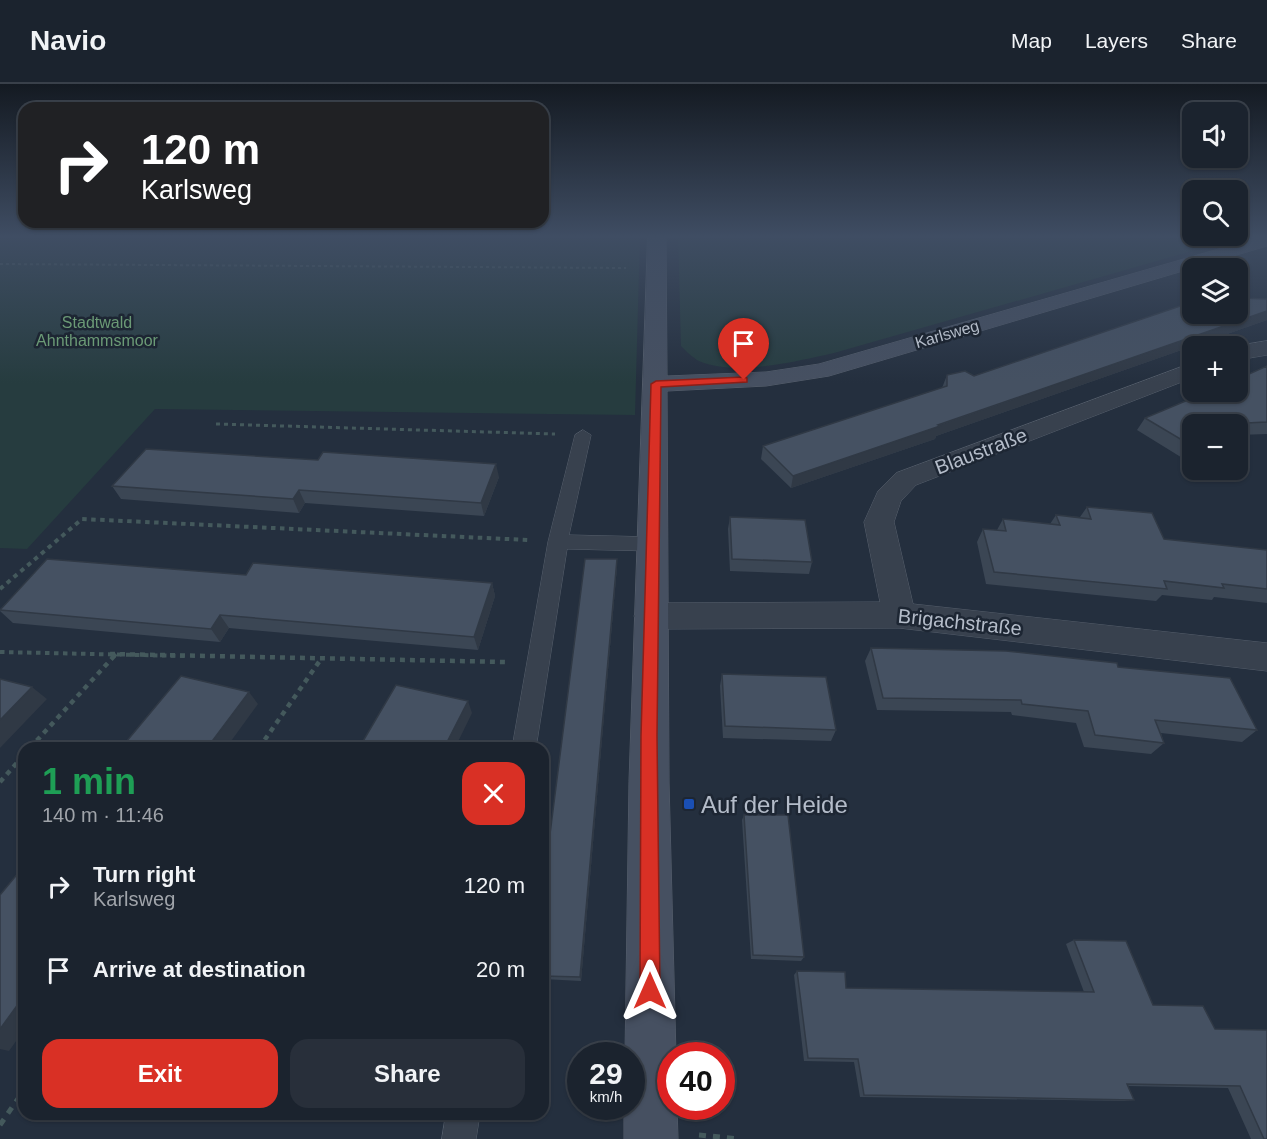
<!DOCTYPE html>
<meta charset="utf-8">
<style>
body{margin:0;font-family:Helvetica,sans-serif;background:#282f3a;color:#f1f3f6;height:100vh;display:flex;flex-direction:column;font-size:22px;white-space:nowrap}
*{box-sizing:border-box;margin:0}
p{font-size:20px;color:#a0a4aa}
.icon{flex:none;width:33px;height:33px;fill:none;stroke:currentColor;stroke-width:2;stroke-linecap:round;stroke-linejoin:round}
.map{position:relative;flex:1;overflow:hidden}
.details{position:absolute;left:18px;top:658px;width:531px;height:378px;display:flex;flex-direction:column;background:#1b232e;border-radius:18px;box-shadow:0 2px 4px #0004,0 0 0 2px #39404a}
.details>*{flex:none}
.banner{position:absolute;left:18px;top:18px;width:531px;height:126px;border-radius:18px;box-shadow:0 2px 4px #0004,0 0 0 2px #39404a;background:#202124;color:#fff;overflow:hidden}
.buttons{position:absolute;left:1182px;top:18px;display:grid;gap:12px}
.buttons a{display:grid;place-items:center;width:66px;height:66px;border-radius:12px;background:#1b232e;box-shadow:0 2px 4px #0004,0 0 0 2px #39404a;font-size:30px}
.speed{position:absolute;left:567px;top:958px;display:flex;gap:12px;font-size:30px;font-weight:700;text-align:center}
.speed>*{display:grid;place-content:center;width:78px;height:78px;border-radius:50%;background:#1b232e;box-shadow:0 2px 4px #0004,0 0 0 2px #39404a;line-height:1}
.speed small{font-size:15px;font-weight:400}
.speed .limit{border:9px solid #d22;background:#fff;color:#111}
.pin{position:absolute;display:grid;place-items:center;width:51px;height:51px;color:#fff;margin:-62px -26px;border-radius:50% 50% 50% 0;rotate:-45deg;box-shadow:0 0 6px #0007}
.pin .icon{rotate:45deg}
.me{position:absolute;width:66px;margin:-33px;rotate:0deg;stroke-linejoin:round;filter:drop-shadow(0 0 4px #0008)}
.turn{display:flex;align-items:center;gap:21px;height:126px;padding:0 24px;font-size:27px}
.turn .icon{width:78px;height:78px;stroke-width:2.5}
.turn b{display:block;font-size:42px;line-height:51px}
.round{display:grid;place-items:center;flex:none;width:63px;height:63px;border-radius:18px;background:#282f3a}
.summary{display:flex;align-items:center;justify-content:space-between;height:102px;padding:0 24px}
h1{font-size:36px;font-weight:600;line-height:45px;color:#1e9e55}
.action{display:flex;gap:12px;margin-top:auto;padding:12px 24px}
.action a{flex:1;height:69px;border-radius:18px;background:#d93025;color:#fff;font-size:24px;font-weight:600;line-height:69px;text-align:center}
.action a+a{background:#282f3a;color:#f1f3f6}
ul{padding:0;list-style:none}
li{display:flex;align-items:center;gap:18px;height:84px;padding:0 24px}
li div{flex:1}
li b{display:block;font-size:22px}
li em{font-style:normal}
header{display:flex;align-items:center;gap:36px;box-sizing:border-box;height:84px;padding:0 30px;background:#1b232e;border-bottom:2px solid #39404a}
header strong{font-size:28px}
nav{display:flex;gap:33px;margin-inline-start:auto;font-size:21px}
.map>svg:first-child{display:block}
</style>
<header>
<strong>Navio</strong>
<nav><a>Map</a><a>Layers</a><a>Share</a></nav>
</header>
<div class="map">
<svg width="1267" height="1055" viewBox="0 0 1267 1055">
<rect width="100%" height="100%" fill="#242f3e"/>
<!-- green -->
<path fill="#263c3f" d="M0,151h640l-5,180 -480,-6 -128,140 -27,-1z
M678,151l560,1 10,-1 -414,118c-37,8 -98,24 -135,8 -6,-3 -13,-10 -18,-15z"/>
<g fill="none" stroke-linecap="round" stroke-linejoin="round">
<!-- lane casing -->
<g stroke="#565f6c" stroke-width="1">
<path id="lane" d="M583,346l8,5 -22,100 84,2 7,2 3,5 -3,5 -7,2 -86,-2 -31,199h-24l36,-206 27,-107z
M446,1030h34l-4,25h-34z"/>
</g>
<!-- street casing -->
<g stroke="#565f6c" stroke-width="1">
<path id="street" d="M1267,257v14l-29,5 -1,-14z
M1192,279v15l-276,107 -15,16 -7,21 19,82 354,39v28l-368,-43 -248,1 -12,-4 -5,-9 5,-9 12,-4 229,-1 -16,-80 14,-31 18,-18z"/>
</g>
<!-- secondary casing -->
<g stroke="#565f6c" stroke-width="1">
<path id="secondary" d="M648,151h18l1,141 99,-4 53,-8 448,-129v11l-438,130 -63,10 -99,5 2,391 7,274h-6v51h7l1,32h-54v-32h8v-51h-7l4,-274z"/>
</g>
<!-- path-far4 -->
<path stroke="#44595c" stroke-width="2" stroke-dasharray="3 3" stroke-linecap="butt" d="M0,180l626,4"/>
<!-- path-far3 -->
<path stroke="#44595c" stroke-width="3" stroke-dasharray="4 4" stroke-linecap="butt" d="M216,340l339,10"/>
<!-- path-far2 -->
<path stroke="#44595c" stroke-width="4" stroke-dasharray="4.5 4.5" stroke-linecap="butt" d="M0,505l82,-70 446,21
M0,568l186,4
M114,572l2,-2"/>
<!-- path-far1 -->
<path stroke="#44595c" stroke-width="4.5" stroke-dasharray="5 5" stroke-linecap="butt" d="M110,570l396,8
M30,664l86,-94
M259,664l62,-89
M0,698l24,-27"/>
<!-- path -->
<path stroke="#44595c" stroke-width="5" stroke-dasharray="7 7" stroke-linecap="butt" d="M0,1041l24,-35
M699,1051l41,4"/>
<!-- lane -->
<use href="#lane" fill="#38414e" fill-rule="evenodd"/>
<!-- street -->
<use href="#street" fill="#38414e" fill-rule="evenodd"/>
<!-- secondary -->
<use href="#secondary" fill="#465061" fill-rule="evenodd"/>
</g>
<!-- wall -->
<path fill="#3b4654" d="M1267,215v21l-331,116 -1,3 -144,49 -30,-29 2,-13 179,-58 5,-13 27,1z
M1267,282v68l-29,1v-11h-46v31l-8,4 -47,-29 8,-12z
M499,393l-15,39 -179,-13 -6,10 -178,-14 -9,-13z
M1087,423l77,32 103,11v53l-53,-6 -2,3 -50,-5 -6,6 -170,-17 -9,-42 6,-13 14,1 6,-11 47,5 6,-9 24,2z
M730,433l82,45 -3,12 -79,-3 -2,-42z
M617,482l-36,415 -38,-2v-90z
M246,491l246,8 3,13 -17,54 -249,-22 -9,14 -207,-19 -13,-12v-2z
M871,564l247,19 139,63 -15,12 -81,-9 3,10 -13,11 -67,-7 -8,-24 -64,-8 -1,-3 -134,-2 -12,-49z
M722,590l114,56 -5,11 -108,-3 -3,-52z
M744,731l60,142 -3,4 -50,-2 -9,-139z
M1074,856l79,65 50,1 64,133h-16l-23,-51 -100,-2 6,14 -10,1 -264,-4 -6,-35 -50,-1 -10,-86 3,-4 49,17 238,4 -18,-48z"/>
<!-- shaded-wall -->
<path fill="#303945" d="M1267,227v9l-331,116 -1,3 -144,49 2,-12z
M1246,339l-8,11v-7z
M1192,364v7l-8,4z
M496,380l3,13 -15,39 -3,-13z
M299,406l6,13 -6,10 -6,-14z
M617,475v7l-36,415 -1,-4z
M492,499l3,13 -17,54 -4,-13z
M220,531l9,13 -9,14 -9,-13z
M32,603l15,12 -47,49v-28z
M249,608l9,12 -32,44h-19z
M468,617l4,12 -17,35h-11z
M24,912v34l-15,21 -9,-2v-20z"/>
<!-- building -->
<path fill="#455162" stroke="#303945" stroke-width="1.5" d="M1238,214l29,1v12l-329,114 2,1 -147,50 -30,-30 184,-60v-11l18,-4 9,5 218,-74v12h46z
M1267,282v56l-21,1 -8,4v-3h-46v22l-47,-28 62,-26h31v-13z
M146,365l172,11 5,-8 173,12 -15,39 -182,-13 -6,9 -181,-13z
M1087,423l65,6 12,26 103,11v39l-45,-5 2,4 -60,-7 3,8 -173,-17 -11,-43 23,2 -3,-12 57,6 -4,-10 35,4z
M730,433l75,3 7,42 -80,-3z
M47,475l199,16 7,-12 239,20 -18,54 -254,-22 -9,14 -211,-19z
M585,475h32l-37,418 -37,-1v-87z
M871,564l135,3 111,12 1,4 112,11 27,52 -102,-10 9,23 -69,-8 -7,-24 -66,-7 -1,-4 -138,-2z
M722,590l104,3 10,53 -111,-4z
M181,592l68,16 -42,56h-86z
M0,595l32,8 -32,33z
M396,601l72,16 -24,47h-85z
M744,731h44l16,142 -51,-2z
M24,782v130l-24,33v-134z
M1074,856l52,1 27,64 50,1 12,23 52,1v109h-3l-24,-53 -113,-2 7,16 -270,-5 -6,-36 -50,-1 -11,-87 48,1 1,16 248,4z"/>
<!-- sky -->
<linearGradient id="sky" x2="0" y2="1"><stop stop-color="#141a22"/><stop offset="0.51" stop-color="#3f4d63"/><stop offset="1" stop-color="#3f4d63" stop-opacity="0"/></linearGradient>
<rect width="1267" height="299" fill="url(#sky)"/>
<!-- route -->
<path fill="#d93025" stroke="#8d1f18" stroke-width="1.5" d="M744,293l3,1v4l-86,5 -4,349 3,255 -3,7 -7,3 -7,-3 -3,-7 1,-255 10,-352 5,-3z"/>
<!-- markers -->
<rect fill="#1a4fb4" stroke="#1d2633" stroke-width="2" x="683" y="714" width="12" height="12" rx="3"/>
<g text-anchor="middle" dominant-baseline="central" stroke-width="5" stroke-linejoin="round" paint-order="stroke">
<!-- far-park labels -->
<g font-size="16" fill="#6b9a76" stroke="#1d2633">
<text x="97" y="238">Stadtwald<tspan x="97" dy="18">Ahnthammsmoor</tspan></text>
</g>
<!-- far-street labels -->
<g font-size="16" fill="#b4bcc9" stroke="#1d2633">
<text transform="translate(947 250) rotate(-16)">Karlsweg</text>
</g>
<!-- street labels -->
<g font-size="20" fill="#b4bcc9" stroke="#1d2633">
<text transform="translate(981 367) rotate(-21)">Blaustraße</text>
<text transform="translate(960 538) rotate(6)">Brigachstraße</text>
</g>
<!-- near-poi labels -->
<g font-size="24" fill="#b4bcc9" stroke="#1d2633" text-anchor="start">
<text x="701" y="720">Auf der Heide</text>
</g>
</g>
</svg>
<div class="buttons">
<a><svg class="icon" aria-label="sound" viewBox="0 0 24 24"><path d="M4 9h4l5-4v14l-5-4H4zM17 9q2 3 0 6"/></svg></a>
<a><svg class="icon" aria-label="search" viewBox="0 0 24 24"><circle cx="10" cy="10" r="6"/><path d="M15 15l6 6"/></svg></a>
<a><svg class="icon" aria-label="layers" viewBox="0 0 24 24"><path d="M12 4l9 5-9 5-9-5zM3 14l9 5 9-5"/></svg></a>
<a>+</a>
<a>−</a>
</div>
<div class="speed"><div>29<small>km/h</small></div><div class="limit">40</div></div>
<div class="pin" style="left:744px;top:296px;background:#d93025"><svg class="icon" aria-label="arrive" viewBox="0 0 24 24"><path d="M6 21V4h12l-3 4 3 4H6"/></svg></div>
<svg class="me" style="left:650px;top:907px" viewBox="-20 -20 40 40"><path d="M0-17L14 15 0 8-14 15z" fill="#d93025" stroke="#fff" stroke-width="4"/></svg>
<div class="banner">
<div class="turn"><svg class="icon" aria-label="right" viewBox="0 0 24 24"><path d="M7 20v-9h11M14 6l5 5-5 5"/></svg><div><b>120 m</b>Karlsweg</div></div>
</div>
<section class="details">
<div class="summary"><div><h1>1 min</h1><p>140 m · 11:46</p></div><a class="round" style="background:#d93025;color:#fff"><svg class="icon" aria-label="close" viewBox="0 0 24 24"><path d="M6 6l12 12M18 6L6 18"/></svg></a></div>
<ul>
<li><svg class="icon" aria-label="right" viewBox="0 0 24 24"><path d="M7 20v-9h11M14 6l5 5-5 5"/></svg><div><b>Turn right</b><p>Karlsweg</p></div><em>120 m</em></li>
<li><svg class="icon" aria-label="arrive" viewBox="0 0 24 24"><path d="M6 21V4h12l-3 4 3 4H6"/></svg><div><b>Arrive at destination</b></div><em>20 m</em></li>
</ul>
<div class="action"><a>Exit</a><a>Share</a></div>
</section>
</div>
